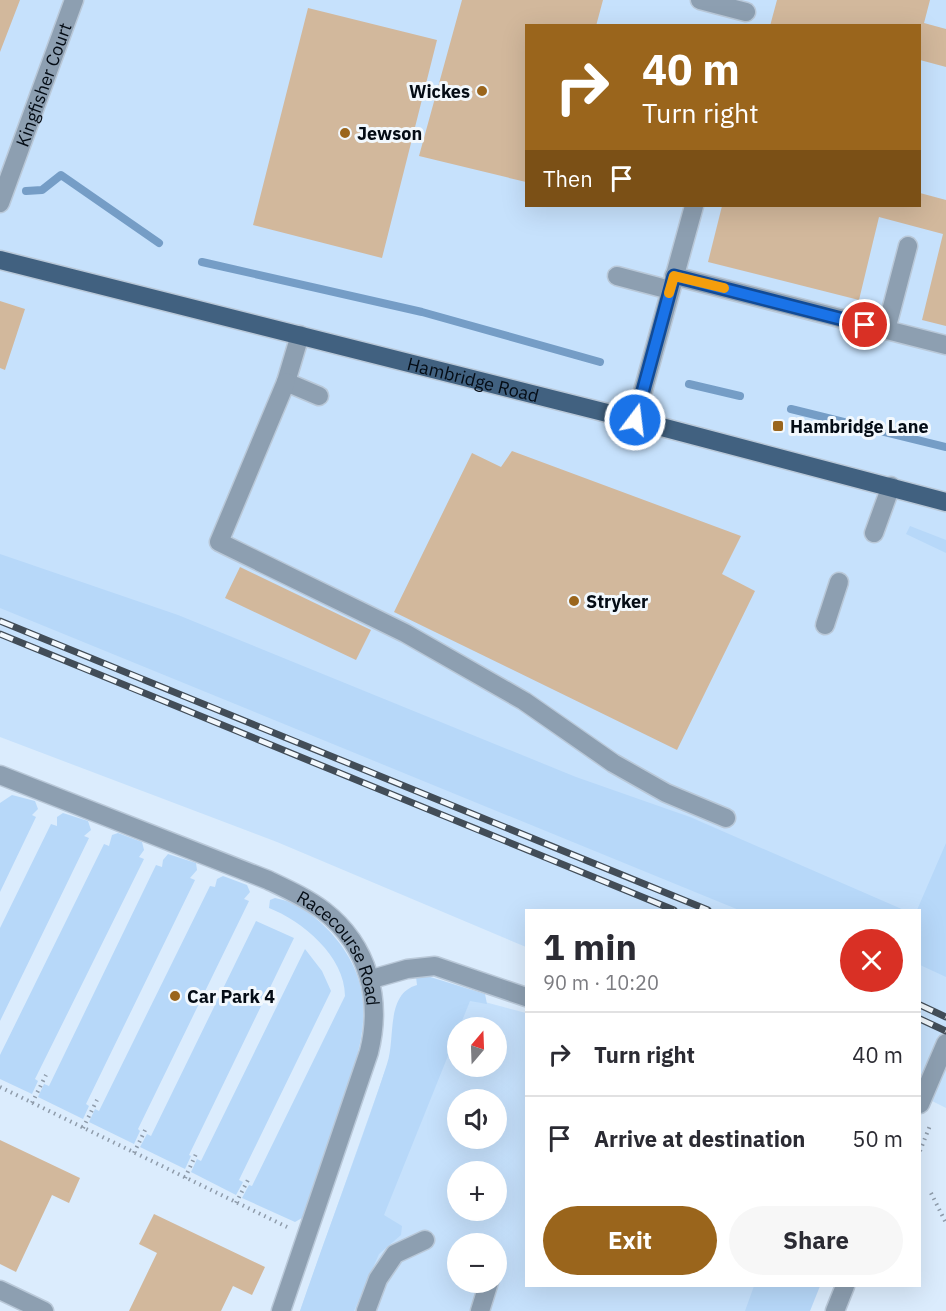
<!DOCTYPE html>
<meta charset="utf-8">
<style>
body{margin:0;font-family:"IBM Plex Sans",sans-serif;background:#f7f7f7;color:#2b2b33;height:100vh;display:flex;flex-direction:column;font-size:22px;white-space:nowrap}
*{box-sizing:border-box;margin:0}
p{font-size:20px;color:#7c7c81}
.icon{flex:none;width:33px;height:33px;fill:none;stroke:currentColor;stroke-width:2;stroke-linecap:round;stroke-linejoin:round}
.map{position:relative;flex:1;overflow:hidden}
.sheet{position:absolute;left:525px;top:909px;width:396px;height:378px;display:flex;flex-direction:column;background:#fff;border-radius:0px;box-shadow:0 6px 24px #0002}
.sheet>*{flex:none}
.top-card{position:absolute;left:525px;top:24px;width:396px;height:183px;border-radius:0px;box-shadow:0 6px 24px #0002;background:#9a651c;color:#fff;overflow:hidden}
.needle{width:39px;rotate:19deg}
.buttons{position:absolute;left:447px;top:1017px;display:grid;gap:12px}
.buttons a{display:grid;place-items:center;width:60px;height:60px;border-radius:50%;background:#fff;box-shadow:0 6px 24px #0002;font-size:30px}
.pin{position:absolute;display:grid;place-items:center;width:51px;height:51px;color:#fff;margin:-26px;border:3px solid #fff;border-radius:50%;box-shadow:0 2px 6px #0007}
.me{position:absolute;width:66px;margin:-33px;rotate:15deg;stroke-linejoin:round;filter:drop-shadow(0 0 4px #0008)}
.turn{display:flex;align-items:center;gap:21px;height:126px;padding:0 18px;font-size:27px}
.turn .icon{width:78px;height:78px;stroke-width:2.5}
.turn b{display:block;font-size:42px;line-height:51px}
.then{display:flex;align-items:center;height:57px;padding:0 18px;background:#0003;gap:12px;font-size:22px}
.round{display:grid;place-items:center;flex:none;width:63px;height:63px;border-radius:32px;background:#f7f7f7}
.headline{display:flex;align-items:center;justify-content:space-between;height:102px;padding:0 18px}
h1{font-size:36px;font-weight:800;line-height:45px}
.action{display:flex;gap:12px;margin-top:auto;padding:12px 18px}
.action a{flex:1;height:69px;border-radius:36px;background:#9a651c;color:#fff;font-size:24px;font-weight:800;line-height:69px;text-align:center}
.action a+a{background:#f7f7f7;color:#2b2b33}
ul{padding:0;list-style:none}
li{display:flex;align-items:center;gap:18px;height:84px;padding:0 18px;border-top:2px solid #e1e1e2}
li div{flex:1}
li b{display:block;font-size:22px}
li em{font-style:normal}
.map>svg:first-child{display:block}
</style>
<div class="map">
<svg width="946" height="1311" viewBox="0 0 946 1311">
<rect width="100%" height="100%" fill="#dbecfd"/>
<!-- built -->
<path fill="#c6e1fc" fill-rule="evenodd" d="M0,0h946v1108l-26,-13v-185h-394v37l-249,-105 -277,-105zM526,26h394v180h-394z
M433,988l93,25v273h277l-10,25h-493l101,-285zM458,1028h38v38h-38zM458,1100h38v38h-38zM458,1172h38v38h-38zM458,1244h38v38h-38z"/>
<!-- green -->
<path fill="#b7d8f9" d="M910,526l36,14v13l-40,-19z
M0,554l178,61 398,162 114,40 214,93h-165l-739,-302z
M12,795l23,6 3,8 -6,6 4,2 -36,75v-89z
M63,813l25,8 3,9 -7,6 5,2 -89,183v-93l51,-104 6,2v-9z
M118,833l24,9 2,8 -5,7 5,2 -109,220 3,2 -6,13 -32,-15v-24l104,-211 5,2 3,-11z
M946,843v134l-26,-12v-55h-3z
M168,854l28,9 1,7 -7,8 5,2 -109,224 3,2 -6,13 -45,-22 6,-13 5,2 107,-221 6,2 1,-7z
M223,876l24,9 3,7 -6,7 5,2 -111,228 2,2 -6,13 -45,-22 6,-13 4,2 111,-225 5,1 2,-8z
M275,898c22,4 42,19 57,36 52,59 29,115 6,180 -12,34 -24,69 -36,104l-7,4 -53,-24 7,-13 3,1 93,-190c0,-40 -43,-75 -76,-88l1,-8z
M256,921l38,17 -105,217 2,1 -6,13 -45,-22 7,-13 4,2z
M305,949l17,22 9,20 -92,189 4,2 -7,13 -45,-23 6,-13 4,2z
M424,975l61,19 2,10 -17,-3 -86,214 18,11 -1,9 -22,19 -25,57h-54c28,-82 60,-164 87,-247 9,-26 -2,-70 30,-79l-1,-8z
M754,1286h66l-10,25h-65z"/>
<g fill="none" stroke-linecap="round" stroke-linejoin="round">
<!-- stream -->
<path stroke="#759dc6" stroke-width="8" d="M26,191l16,-1 19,-15 98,68
M202,262l220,50 178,50
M689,384l51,12
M791,409l155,38"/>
</g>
<!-- building -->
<path fill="#d2b89c" d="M0,0h20l-20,52z
M462,0h141l-7,26h-70v156l-107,-26z
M777,0h153l-6,23 22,6v38l-26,-7v-34h-150z
M308,8l129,32 -55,218 -129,-33z
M920,193l26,7v126l-24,-6 21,-86 -64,-17 -20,83 -151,-38 14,-56h198z
M0,301l25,8 -20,61 -5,-2z
M512,451l229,85 -19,38 33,17 -78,159 -283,-138 78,-159 29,14z
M240,567l131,63 -15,30 -131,-62z
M0,1140l80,38 -11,25 -17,-8 -36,77 -16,-8z
M154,1214l111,53 -13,28 -19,-9 -12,25h-92l28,-58 -18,-9z"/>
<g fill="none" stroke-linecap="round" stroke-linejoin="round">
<!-- minor casing -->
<g stroke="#b9c8d8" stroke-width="21">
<g id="minor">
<path d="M700,0l46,12"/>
<path id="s1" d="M0,203l74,-203"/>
<path d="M617,276l53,14"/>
<path d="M674,276l272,69"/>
<path d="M886,330l22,-84"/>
<path d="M300,335l-14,47 33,14"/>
<path d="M286,382l-67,160 186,91 119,68 89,62 53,30 60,25"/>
<path d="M635,420l59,-214"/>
<path d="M874,533l17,-47"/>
<path d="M825,625l14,-43"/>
<path id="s2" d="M0,775l268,105c19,9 39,18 56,31 45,35 58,89 45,141l-88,259"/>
<path d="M372,979l35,-10 28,-3 91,31"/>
<path d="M920,1104l26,-61"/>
<path d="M0,1290l44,21"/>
<path d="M366,1311l12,-32 17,-25 30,-14"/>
<path d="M480,1311l9,-29"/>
<path d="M835,1311l10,-25"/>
</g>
</g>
<!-- major casing -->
<g stroke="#b9c8d8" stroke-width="21">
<g id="major">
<path id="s3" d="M0,260l635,160 311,82"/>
</g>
</g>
<!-- path -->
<path stroke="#8f9cab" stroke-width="4" stroke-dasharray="1.5 4.5" stroke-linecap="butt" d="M0,1087l287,140
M32,1103l14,-28
M83,1128l14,-28
M920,1151l11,-28
M134,1153l13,-27
M185,1178l11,-24
M931,1193l15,30
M236,1203l13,-25"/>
<!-- minor -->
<use href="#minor" stroke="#8d9fb1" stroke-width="18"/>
<!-- major -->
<use href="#major" stroke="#416180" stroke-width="18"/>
<!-- rail casing -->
<g stroke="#424d58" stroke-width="7">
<path id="rail" d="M0,621l708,289
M0,634l674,276
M920,1005l26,12
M920,1019l26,12"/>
</g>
<!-- rail -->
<use href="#rail" stroke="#f2f8fd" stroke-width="4.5" stroke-dasharray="14" stroke-linecap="butt"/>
</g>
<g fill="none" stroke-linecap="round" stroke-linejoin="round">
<!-- route casing -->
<g stroke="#114b97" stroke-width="15">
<path id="route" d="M635,420l39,-144 191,49"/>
</g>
<!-- route -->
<use href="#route" stroke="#1a73e8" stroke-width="10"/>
<!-- slow -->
<path stroke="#f59e0b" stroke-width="10" d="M669,293l5,-17 50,12"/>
</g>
<!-- markers -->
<g fill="#9a651c" stroke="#f2f8fd" stroke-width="2">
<circle cx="482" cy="91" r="6"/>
<circle cx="345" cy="133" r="6"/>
<rect x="772" y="420" width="12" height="12" rx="3"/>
<circle cx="574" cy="601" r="6"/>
<circle cx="175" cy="996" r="6"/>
</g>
<g text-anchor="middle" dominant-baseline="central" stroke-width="6" stroke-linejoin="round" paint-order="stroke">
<!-- street labels -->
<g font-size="18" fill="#040c15" stroke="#f2f8fd">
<text stroke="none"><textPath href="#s1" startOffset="126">Kingfisher Court</textPath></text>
<text stroke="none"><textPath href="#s3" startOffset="488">Hambridge Road</textPath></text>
<text stroke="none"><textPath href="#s2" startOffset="392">Racecourse Road</textPath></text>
</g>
<!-- poi labels -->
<g font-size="18" font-weight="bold" fill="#040c15" stroke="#f2f8fd" text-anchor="start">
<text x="470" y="91" text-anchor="end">Wickes</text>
<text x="357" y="133">Jewson</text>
<text x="790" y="426">Hambridge Lane</text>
<text x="586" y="601">Stryker</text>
<text x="187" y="996">Car Park 4</text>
</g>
</g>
</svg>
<div class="buttons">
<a><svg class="needle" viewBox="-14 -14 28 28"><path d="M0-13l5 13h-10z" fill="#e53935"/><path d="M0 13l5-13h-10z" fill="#7c7c81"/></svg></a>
<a><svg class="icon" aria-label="sound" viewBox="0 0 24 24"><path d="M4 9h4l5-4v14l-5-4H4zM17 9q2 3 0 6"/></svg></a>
<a>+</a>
<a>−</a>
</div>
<div class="pin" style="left:865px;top:325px;background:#d93025"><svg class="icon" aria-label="arrive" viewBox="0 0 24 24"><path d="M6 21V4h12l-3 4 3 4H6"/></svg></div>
<svg class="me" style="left:635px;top:420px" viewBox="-20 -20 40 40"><circle r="17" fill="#1a73e8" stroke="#fff" stroke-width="3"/><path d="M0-11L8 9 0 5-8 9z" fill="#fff"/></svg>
<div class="top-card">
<div class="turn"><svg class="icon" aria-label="right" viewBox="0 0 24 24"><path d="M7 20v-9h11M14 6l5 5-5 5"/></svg><div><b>40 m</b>Turn right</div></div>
<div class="then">Then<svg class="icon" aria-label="arrive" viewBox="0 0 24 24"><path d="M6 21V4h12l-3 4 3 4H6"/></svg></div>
</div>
<section class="sheet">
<div class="headline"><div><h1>1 min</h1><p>90 m · 10:20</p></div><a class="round" style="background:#d93025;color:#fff"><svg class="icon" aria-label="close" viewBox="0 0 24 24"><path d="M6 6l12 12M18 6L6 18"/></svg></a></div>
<ul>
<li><svg class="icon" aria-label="right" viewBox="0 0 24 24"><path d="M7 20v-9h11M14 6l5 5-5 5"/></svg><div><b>Turn right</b></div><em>40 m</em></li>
<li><svg class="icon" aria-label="arrive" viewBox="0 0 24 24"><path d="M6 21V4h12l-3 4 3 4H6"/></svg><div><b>Arrive at destination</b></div><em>50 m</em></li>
</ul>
<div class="action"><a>Exit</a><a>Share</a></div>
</section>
</div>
